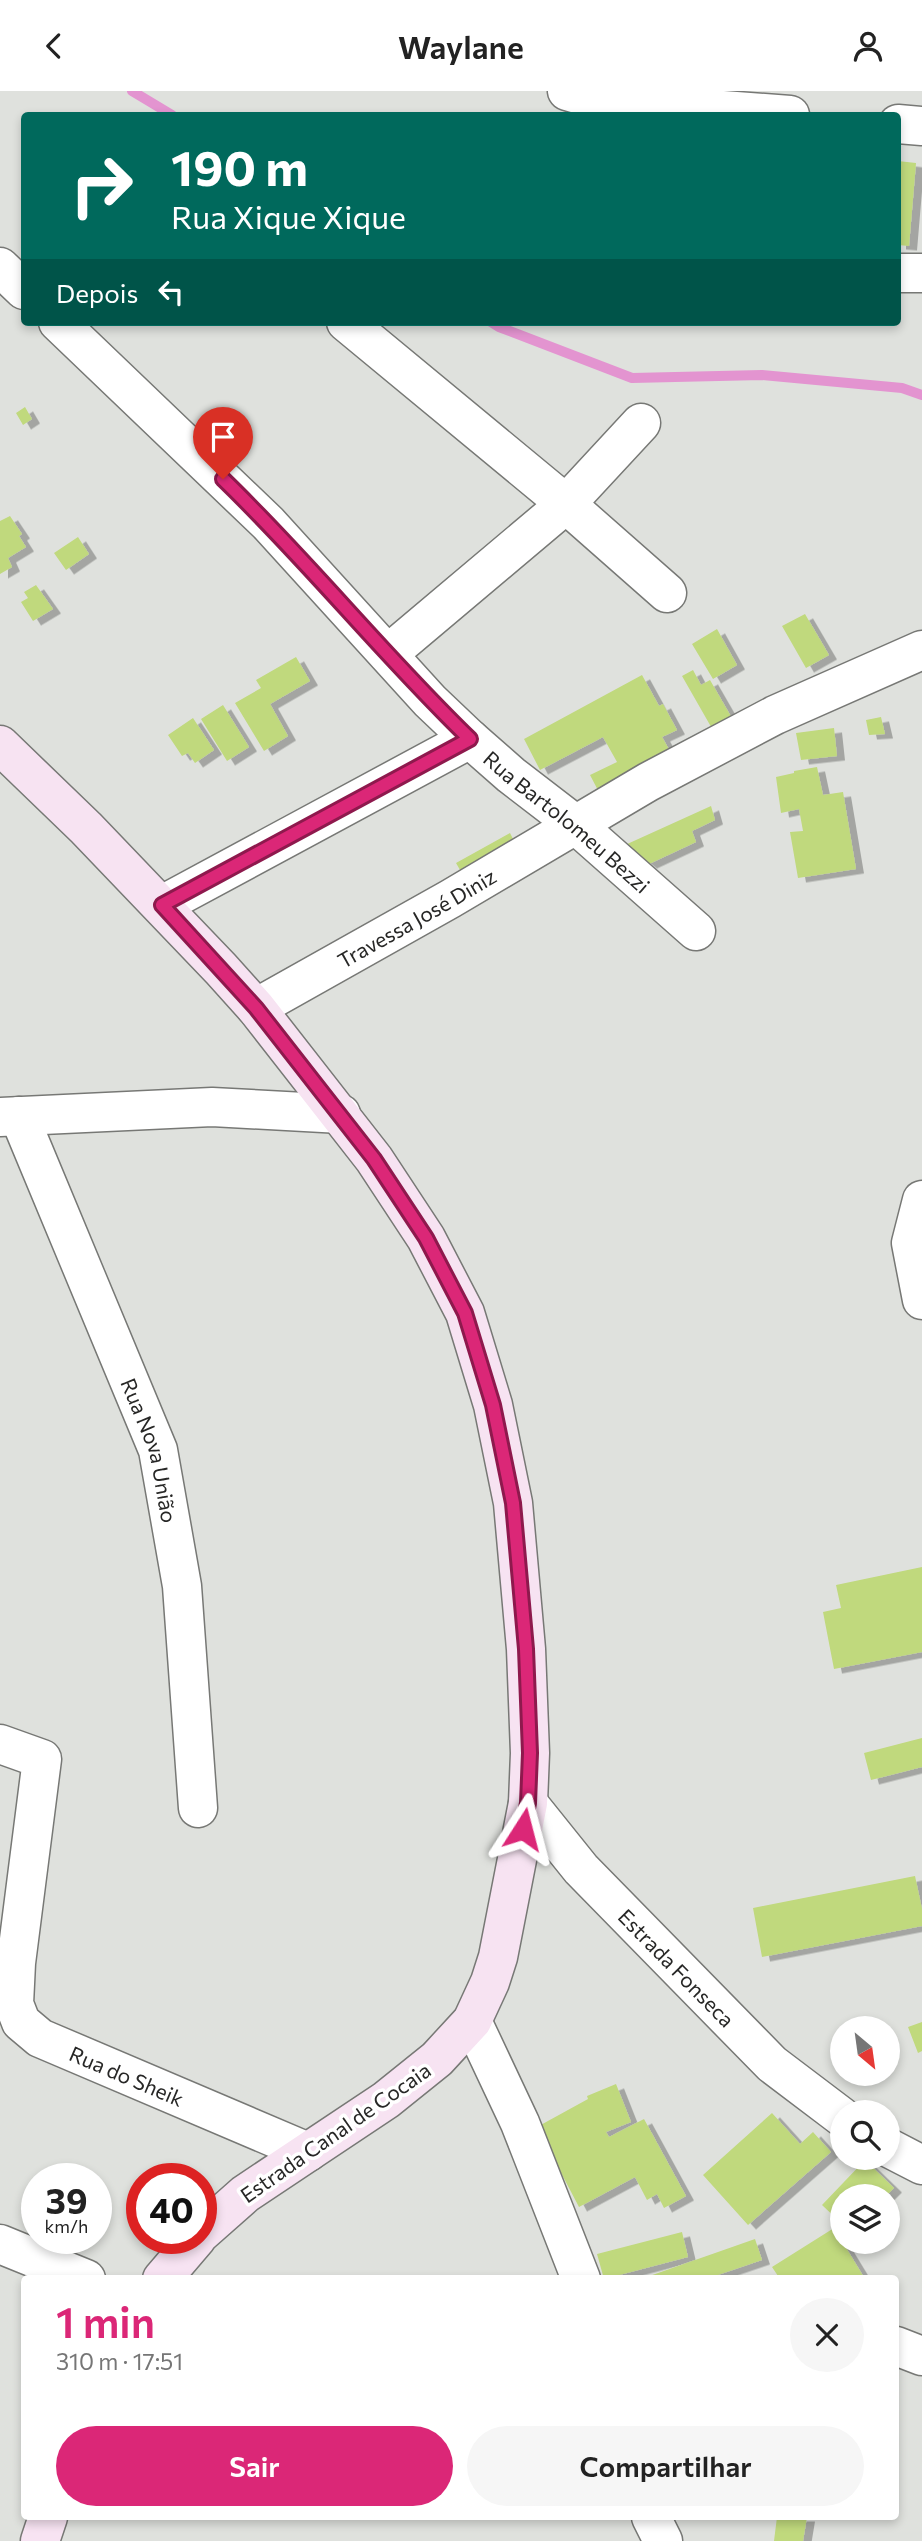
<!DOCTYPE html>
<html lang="pt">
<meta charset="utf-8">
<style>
body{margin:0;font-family:Commissioner,sans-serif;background:#f6f6f6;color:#222;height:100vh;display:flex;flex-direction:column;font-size:26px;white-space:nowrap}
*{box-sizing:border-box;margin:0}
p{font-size:23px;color:#767676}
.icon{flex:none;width:38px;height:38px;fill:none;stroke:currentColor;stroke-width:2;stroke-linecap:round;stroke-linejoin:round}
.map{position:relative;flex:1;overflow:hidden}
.sheet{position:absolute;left:21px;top:2184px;width:878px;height:245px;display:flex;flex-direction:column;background:#fff;border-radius:7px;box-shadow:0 4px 10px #0003}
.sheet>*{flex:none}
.banner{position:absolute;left:21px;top:21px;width:880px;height:214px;border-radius:7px;box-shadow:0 4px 10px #0003;background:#00695c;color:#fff;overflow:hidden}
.needle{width:46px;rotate:151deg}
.controls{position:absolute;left:830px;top:1925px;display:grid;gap:14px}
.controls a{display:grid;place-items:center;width:70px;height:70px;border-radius:50%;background:#fff;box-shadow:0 4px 10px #0003;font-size:35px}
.speed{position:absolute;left:21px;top:2072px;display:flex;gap:14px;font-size:35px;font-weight:700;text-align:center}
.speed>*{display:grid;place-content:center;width:91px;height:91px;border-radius:50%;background:#fff;box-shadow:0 4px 10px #0003;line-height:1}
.speed small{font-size:18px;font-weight:400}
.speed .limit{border:10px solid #d22;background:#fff;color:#111}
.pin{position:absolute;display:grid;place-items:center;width:60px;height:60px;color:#fff;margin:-72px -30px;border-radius:50% 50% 50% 0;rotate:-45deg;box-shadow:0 0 7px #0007}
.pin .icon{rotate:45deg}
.me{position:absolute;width:77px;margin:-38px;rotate:9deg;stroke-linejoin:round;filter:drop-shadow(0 0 5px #0008)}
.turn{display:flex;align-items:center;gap:24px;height:147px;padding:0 35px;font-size:32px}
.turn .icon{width:91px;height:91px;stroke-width:2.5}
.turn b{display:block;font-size:49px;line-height:60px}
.then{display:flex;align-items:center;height:66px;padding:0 35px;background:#0003;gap:14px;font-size:26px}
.round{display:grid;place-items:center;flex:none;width:74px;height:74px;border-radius:37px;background:#f6f6f6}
.head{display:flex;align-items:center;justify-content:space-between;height:119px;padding:0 35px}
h1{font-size:42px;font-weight:600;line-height:52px;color:#db2777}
.primary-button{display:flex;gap:14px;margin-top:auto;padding:14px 35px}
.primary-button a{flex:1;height:80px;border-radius:42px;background:#db2777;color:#fff;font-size:28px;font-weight:600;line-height:80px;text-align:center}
.primary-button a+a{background:#f6f6f6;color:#222}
header{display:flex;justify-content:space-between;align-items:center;height:91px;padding:0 35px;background:#fff;font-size:32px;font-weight:600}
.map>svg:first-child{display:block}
</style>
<header><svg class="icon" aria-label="back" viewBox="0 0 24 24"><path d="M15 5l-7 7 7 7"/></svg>Waylane<svg class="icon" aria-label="person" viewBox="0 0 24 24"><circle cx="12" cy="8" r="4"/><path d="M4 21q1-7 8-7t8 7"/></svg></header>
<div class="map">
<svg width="922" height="2450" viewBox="0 0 922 2450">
<defs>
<filter id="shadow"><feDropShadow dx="8" dy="4.5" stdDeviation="0" flood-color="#0004"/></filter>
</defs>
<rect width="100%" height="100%" fill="#dfe1dd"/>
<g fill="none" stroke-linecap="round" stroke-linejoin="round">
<!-- stream -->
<path stroke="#e394d0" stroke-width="10" d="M132,0l40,24
M491,231l8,5 133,51 130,-3 140,13 20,7"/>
</g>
<!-- building -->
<path fill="#c0d97d" filter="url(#shadow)" d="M898,70l18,2 -7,83 -11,-1z
M25,316l7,12 -9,6 -7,-12z
M10,425l12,18 -3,2 7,11 -18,11 4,9 -12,7v-53z
M78,446l11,17 -23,16 -12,-17z
M36,494l17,24 -20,12 -12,-19 7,-4 -4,-6z
M805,523l24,41 -23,13 -24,-42z
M717,538l20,36 -24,14 -21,-35z
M296,566l14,24 -40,23 18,32 -24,15 -29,-48 26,-15 -5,-8z
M693,579l8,15 9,-5 23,40 -19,12 -32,-56z
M642,584l17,31 4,-2 14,26 -15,7 13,23 -73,38 -12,-23 27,-13 -14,-25 -63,33 -16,-31z
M223,614l26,42 -22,14 -26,-42z
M881,626l4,17 -16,1 -3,-15z
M193,627l21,32 -19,13 -7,-10 -6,3 -14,-21z
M834,637l3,28 -36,4 -5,-27z
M817,676l6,28 20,-3 13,77 -58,9 -8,-46 13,-1 -4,-22 -18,4 -5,-36 18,-4v-2z
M711,715l4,14 -23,11 4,11 -47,22 -24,-19z
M510,742l10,20 -53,29 -11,-19z
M922,1476v85l-88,17 -11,-57 18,-4 -5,-23z
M922,1647v29l-51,13 -7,-27z
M915,1785l7,33v17l-160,31 -9,-49z
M922,1931v29l-4,2 -10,-26z
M616,1993l15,38 -25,10 3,5 35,-18 42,77 -22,12 -7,-14 -10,6 -12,-23 -56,30 -42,-80 51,-28 -1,-3z
M772,2022l28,31 13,-12 18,20 -83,73 -45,-50z
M865,2069l29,28 -8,8h-44v28l-20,-19z
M834,2137l31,51h-85l-8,-12z
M682,2141l6,25 -84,22 -7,-25z
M755,2148l7,21 -56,19h-65z
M777,2426h30l-4,24h-29z"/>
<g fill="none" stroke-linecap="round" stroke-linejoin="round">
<!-- street casing -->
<g stroke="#777875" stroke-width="41">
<g id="street">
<path d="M567,0l27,8 22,3 174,13"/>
<path d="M898,33l24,2"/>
<path d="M0,176l24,23"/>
<path d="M898,182h24"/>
<path id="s1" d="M58,231l210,201 162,178 40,38 41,36 65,50 120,106"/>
<path d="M346,231l220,182 101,89"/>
<path d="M388,563l178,-150 75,-81"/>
<path d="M162,814l308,-166"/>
<path id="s2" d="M256,917l194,-109 198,-117 127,-67 147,-65"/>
<path id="s3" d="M19,1025l139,334 24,136 16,222"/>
<path d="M0,1026l212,-10 129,7"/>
<path d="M922,1109l-11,43 11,57"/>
<path id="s4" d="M0,1653l42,15 -26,204 -2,41 7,18 19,16 268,114"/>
<path id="s5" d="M528,1712l53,66 191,195 70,53"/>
<path d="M472,1930l48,102 61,156"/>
<path d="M887,2056l35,18"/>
<path d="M0,2153l86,35"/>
<path d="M896,2255l26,10"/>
<path d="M651,2426l12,24"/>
</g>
</g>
<!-- secondary casing -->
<g stroke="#777875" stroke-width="41">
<path id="secondary" d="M0,654l86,83 135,141 35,39 118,151 52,79 39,75 28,92 20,98 13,146 4,104 -2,50 -30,154 -8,25 -18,39 -35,38 -51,41 -141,94 -44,39
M162,2188l35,-41
M40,2450l8,-24"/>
</g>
<!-- street -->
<use href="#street" stroke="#fff" stroke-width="38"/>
<!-- secondary -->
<use href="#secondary" stroke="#f7e3f2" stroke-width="38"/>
</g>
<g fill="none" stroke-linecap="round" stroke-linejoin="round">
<!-- route casing -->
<g stroke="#8e194d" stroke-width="18">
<path id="route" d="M223,388c86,83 161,177 247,260l-308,166 94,103 118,151 52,79 39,75 28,92 20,98 13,146 4,104 -2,50 -5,26"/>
</g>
<!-- route -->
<use href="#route" stroke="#db2777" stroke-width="12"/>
</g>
<g text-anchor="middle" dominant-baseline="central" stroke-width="7" stroke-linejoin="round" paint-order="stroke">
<!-- street labels -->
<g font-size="21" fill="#272726" stroke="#fff">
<text stroke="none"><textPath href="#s1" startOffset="714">Rua Bartolomeu Bezzi</textPath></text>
<text stroke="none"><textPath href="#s2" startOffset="184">Travessa José Diniz</textPath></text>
<text stroke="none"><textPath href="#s3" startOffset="360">Rua Nova União</textPath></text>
<text stroke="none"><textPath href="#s5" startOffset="222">Estrada Fonseca</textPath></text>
<text stroke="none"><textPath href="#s4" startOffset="430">Rua do Sheik</textPath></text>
<text transform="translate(335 2041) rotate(-35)">Estrada Canal de Cocaia</text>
</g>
</g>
</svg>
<div class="controls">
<a><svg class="needle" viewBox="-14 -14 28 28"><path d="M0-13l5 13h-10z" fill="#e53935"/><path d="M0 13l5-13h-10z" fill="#767676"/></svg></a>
<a><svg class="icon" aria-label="search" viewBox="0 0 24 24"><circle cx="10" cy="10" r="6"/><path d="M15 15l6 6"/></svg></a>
<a><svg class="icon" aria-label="layers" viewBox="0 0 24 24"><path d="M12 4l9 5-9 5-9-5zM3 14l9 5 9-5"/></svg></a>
</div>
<div class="speed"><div>39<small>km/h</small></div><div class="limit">40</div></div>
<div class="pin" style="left:223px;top:388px;background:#d93025"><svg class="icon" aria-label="arrive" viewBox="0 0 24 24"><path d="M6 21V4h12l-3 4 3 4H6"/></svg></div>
<svg class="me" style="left:523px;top:1738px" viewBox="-20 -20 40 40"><path d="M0-17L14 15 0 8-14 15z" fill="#db2777" stroke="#fff" stroke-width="4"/></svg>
<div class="banner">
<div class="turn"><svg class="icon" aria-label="right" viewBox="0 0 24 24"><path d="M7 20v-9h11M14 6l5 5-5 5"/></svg><div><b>190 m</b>Rua Xique Xique</div></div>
<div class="then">Depois<svg class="icon" aria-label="left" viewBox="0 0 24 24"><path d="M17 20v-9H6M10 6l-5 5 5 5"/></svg></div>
</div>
<section class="sheet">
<div class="head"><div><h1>1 min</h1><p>310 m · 17:51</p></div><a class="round"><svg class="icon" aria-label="close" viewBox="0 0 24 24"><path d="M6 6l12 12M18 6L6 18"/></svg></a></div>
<div class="primary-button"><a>Sair</a><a>Compartilhar</a></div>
</section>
</div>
